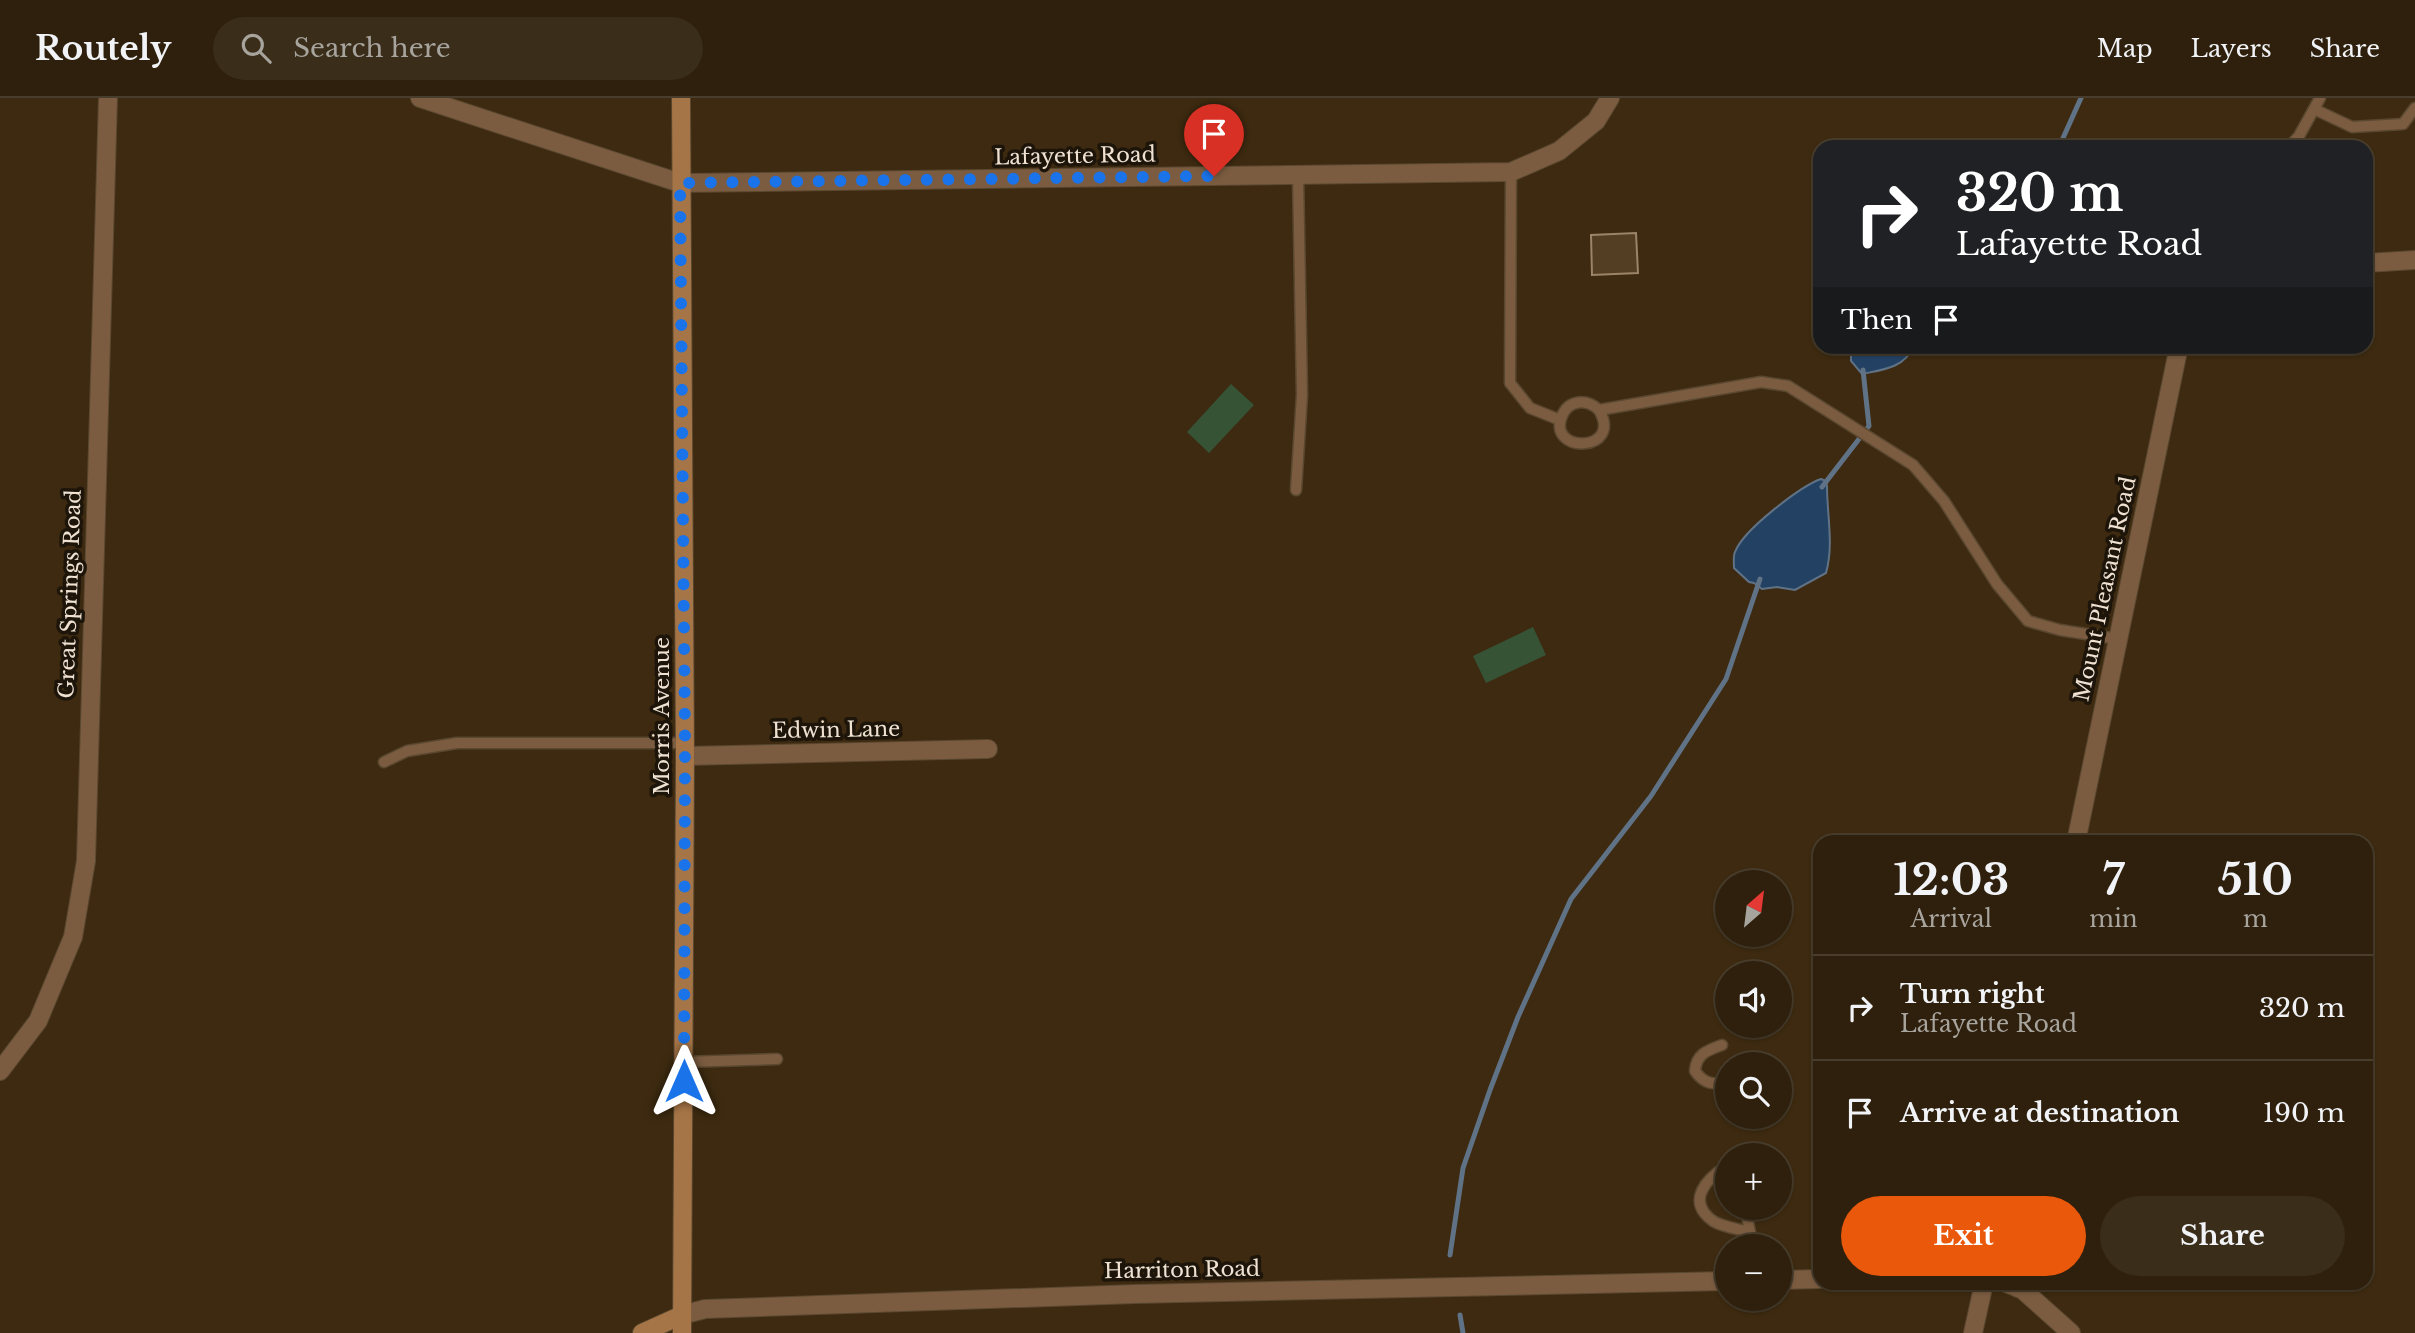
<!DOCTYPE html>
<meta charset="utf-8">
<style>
body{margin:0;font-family:"Libre Baskerville",serif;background:#3a2d1a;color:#f1f3f6;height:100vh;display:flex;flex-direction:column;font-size:26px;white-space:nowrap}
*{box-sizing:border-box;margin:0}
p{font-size:23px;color:#a7a39d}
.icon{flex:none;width:38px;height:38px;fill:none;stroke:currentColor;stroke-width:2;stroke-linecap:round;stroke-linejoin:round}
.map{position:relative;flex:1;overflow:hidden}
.side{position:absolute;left:1813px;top:737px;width:560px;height:455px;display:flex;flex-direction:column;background:#2e200c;border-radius:21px;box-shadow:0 2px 5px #0004,0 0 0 2px #493e2d}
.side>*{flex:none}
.hud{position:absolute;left:1813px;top:42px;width:560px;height:214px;border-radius:21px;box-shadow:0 2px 5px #0004,0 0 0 2px #493e2d;background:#202124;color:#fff;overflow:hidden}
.needle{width:46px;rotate:28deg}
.buttons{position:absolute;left:1715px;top:772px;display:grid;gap:14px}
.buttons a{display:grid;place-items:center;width:77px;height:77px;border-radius:50%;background:#2e200c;box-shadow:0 2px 5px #0004,0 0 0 2px #493e2d;font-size:35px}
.pin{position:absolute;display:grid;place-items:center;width:60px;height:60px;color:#fff;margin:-72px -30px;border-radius:50% 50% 50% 0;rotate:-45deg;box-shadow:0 0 7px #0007}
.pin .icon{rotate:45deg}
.me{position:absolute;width:77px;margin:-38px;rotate:0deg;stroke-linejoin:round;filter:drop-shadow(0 0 5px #0008)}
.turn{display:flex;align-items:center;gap:24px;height:147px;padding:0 28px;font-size:32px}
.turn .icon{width:91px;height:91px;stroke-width:2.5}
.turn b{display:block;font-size:49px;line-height:60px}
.then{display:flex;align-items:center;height:66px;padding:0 28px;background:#0003;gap:14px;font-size:26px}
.eta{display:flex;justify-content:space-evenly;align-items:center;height:119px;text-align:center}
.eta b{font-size:42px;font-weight:700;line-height:49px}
.action{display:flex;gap:14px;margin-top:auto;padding:14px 28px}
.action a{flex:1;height:80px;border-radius:42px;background:#ea580c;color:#fff;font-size:28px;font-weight:700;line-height:80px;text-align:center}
.action a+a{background:#3a2d1a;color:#f1f3f6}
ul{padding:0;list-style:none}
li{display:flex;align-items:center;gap:21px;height:105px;padding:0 28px;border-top:2px solid #493e2d}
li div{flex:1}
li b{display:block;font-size:26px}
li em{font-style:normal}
header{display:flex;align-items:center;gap:42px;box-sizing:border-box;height:98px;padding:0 35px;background:#2e200c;border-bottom:2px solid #493e2d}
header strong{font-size:33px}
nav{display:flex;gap:38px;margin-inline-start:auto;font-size:24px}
.search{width:490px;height:63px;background:#3a2d1a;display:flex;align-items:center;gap:18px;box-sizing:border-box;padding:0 24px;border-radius:38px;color:#a7a39d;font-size:26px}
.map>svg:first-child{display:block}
</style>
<header>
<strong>Routely</strong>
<div class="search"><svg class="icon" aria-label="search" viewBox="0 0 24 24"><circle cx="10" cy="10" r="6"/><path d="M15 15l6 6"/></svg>Search here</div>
<nav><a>Map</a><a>Layers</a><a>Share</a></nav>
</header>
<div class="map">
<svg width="2415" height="1235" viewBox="0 0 2415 1235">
<rect width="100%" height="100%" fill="#3d2a10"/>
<!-- green -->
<path fill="#375336" d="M1231,286l23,21 -45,48 -22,-21z
M1533,529l13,28 -60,28 -13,-27z"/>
<!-- water -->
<path fill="#234263" stroke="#607285" stroke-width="2" d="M1851,249v-1l62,1c-8,21 -32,23 -51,27l-11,-13z
M1821,381l5,2 1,5c0,29 7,59 -1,87l-31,17 -18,-3 -15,2 -8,-6 -5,-1 -15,-14c0,-4 -1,-12 1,-16 8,-22 66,-66 86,-73z"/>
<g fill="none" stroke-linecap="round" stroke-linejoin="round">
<!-- stream -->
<path stroke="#607285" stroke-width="5" d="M2059,49l22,-49
M1822,389l47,-61 -6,-56
M1450,1157l13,-87 27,-78 28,-73 53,-118 80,-103 75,-117 34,-100
M1460,1217l3,18"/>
</g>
<!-- building -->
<path fill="#533e24" stroke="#9b8468" stroke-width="2" d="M1636,135l2,40 -46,2 -1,-40z"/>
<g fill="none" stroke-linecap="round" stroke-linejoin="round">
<!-- lane casing -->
<g stroke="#59472f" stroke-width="13">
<path id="lane" d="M2314,11l38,18 51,-3 12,-16
M2289,49l10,-11 21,-38
M1511,74l-1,211 20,25 30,12
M1599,312c25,43 -53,44 -37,6 7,-17 25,-17 37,-6l162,-28 27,4 125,79 31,36 53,83 31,37 32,9 58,9
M1296,392l6,-95 -4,-220
M384,664l23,-11 50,-8h228
M1722,947c-14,5 -26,9 -27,26 9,13 17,13 32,13
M684,964l93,-3
M1727,1068c-20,12 -42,35 -14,55 9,6 26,8 37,11
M1746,1110l6,38"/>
</g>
<!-- street casing -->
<g stroke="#59472f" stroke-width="20">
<path id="street" d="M420,0l260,85 831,-11 48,-21 37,-30 14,-23
M2366,165l49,-3
M685,658l303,-7
M2076,744l103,-496
M0,973l38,-50 35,-84 13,-76 22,-763
M1780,1182l40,-1
M2006,1185l17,7 48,43
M682,1217l23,-6 430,-15 592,-13
M1973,1235l11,-50"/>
</g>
<!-- secondary casing -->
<g stroke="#59472f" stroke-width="20">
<path id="secondary" d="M681,0l4,658 -3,577
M642,1235l40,-18"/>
</g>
<!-- lane -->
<use href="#lane" stroke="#7b5c40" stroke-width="10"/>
<!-- street -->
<use href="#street" stroke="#7b5c40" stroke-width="18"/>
<!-- secondary -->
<use href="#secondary" stroke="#a67547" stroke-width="18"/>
</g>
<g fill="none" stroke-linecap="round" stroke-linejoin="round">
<!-- route -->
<path stroke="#1a73e8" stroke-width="12" stroke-dasharray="0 21.6" d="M684,983l1,-338 -5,-560 534,-7"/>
</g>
<g text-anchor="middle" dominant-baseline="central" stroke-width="7" stroke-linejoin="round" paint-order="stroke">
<!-- street labels -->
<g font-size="21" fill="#efe2d3" stroke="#1d150a">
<text transform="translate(1075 58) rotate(-1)">Lafayette Road</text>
<text transform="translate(2105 491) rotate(-78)">Mount Pleasant Road</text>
<text transform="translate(70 496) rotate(-88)">Great Springs Road</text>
<text transform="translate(662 618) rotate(-90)">Morris Avenue</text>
<text transform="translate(836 632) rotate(-1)">Edwin Lane</text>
<text transform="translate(1182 1172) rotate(-1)">Harriton Road</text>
</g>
</g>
</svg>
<div class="buttons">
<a><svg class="needle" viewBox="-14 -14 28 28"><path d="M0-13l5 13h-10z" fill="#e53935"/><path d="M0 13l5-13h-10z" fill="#a7a39d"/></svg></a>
<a><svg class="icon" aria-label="sound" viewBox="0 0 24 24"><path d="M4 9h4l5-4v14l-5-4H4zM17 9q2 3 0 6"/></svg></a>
<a><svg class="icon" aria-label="search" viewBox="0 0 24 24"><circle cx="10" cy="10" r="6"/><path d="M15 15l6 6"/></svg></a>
<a>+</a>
<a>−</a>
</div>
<div class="pin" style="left:1214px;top:78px;background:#d93025"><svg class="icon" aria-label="arrive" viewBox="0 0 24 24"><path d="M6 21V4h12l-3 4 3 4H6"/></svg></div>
<svg class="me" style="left:684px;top:983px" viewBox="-20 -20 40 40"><path d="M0-17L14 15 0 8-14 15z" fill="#1a73e8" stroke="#fff" stroke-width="4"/></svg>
<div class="hud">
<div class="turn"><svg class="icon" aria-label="right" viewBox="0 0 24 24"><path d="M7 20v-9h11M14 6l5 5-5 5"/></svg><div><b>320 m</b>Lafayette Road</div></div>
<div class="then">Then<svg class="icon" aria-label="arrive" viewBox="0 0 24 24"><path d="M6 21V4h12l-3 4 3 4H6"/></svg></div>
</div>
<section class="side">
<div class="eta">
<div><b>12:03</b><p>Arrival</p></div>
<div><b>7</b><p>min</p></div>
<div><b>510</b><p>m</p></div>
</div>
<ul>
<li><svg class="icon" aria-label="right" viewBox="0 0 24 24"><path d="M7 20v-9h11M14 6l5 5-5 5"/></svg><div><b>Turn right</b><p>Lafayette Road</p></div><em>320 m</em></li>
<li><svg class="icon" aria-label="arrive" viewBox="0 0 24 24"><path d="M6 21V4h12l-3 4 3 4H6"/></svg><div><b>Arrive at destination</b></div><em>190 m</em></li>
</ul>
<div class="action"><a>Exit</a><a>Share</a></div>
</section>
</div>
